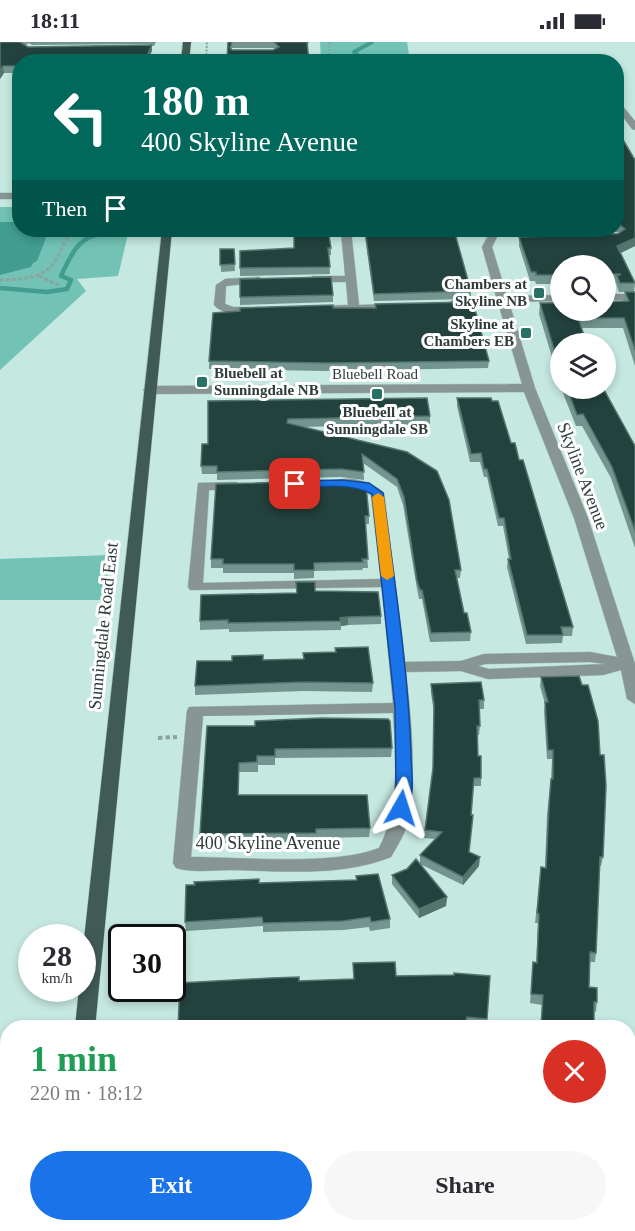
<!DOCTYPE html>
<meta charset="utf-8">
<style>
body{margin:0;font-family:"Times New Roman",serif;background:#f7f7f7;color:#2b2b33;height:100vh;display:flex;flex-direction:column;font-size:22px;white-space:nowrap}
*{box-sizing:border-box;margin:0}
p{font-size:20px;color:#7c7c81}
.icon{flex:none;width:33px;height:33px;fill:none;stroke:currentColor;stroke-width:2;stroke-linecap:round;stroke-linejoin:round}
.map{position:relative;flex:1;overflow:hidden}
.sheet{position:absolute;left:0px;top:978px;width:636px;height:212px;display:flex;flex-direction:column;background:#fff;border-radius:24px 24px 0 0;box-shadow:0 3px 9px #0003}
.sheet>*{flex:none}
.banner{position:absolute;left:12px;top:12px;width:612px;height:183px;border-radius:24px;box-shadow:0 3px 9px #0003;background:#00695c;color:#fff;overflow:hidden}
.buttons{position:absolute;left:550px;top:213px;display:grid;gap:12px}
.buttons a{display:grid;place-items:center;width:66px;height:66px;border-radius:50%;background:#fff;box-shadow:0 3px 9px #0003;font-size:30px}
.speed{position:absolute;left:18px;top:882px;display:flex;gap:12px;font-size:30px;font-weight:700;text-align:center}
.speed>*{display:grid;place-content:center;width:78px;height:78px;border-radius:50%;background:#fff;box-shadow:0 3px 9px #0003;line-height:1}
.speed small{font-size:15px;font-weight:400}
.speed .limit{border:3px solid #111;border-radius:9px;background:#fff;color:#111}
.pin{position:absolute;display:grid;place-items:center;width:51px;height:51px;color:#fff;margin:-26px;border-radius:12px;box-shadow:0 3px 9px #0006}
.me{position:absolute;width:66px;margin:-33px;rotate:6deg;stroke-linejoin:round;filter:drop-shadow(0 0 4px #0008)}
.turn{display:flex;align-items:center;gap:21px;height:126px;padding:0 30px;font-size:27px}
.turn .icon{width:78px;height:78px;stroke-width:2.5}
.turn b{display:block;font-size:42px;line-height:51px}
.then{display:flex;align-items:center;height:57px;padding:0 30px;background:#0003;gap:12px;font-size:22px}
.round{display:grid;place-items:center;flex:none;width:63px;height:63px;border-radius:32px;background:#f7f7f7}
.summary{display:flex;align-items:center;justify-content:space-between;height:102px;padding:0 30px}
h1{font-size:36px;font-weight:600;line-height:45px;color:#1e9e55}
.button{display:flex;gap:12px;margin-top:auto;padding:12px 30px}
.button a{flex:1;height:69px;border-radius:36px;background:#1a73e8;color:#fff;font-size:24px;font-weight:600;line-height:69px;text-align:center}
.button a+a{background:#f7f7f7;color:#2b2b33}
.status{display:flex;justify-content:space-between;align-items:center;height:42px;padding:0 30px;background:#fff;direction:ltr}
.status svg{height:16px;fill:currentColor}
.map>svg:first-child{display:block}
</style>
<div class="status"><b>18:11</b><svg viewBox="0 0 49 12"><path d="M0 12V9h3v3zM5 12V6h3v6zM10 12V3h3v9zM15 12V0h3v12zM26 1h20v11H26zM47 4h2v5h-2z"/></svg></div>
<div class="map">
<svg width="635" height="1189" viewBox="0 0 635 1189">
<rect width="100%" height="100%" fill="#c5e8e1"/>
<!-- green -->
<path fill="#72c2b5" d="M320,0h87l3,19h-89z
M0,165h19l1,23h109l-11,46 -41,3 9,12 -86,79z
M110,513l-5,45h-105v-41z"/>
<!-- water -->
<path fill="#429d90" d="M0,180h19l1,8h29l-12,31 -4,2 -2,4 -31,8z"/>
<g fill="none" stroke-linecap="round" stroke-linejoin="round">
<!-- stream-far1 -->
<path stroke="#429d90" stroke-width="4" d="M365,20l-11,-10 18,-10"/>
<!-- stream -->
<path stroke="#429d90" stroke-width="4.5" d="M0,246l47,4 20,-3 4,-9 -10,-4c10,-21 18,-43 46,-42 9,0 15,1 23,-3"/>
<!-- minor casing -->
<g stroke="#a4c2bc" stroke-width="1">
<path id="minor" d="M20,0h11l-8,4h-3z
M616,56l19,23v9l-3,-1 -16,-22z
M0,151h20v6h-20z
M341,188h10l8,75 37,-1 4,1v4l-89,2v-4l4,-1 33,-1 -2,-23h-33l-5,-3 5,-3h32z
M511,188l52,4 5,3c-10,7 -47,0 -57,-7z
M491,189l8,2 -7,14 15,49 54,-1v6l-52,1 26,86 53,130 47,146v40l-8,-5 -6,-29 -18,5 -115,4 -27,-8 -55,1c5,47 12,109 0,156 -3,9 -10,20 -15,29 -49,20 -108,14 -160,13 -18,0 -39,3 -55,-2l-3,-5 14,-152 2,-4 204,-4 -11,-116 -192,3 -2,-3 10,-104 38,-1 7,4 -7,4h-27l-6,93 178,-4 -10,-84c-12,-7 -27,-4 -37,-12 11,-10 40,0 50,10l21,169 56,-1 23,-7 106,-2 27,5 -43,-139 -50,-126 -375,2 -6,-4 6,-4 373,-2 -23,-78h-46l-5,-3 5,-3h44l-15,-53zM590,620l16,2 -117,5 -11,-3 7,-2zM393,671c3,44 7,95 -14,135 -44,18 -138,9 -188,9l12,-141z
M259,235l5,3 -1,2 -37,4 -1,18 8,3h25l4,1v4c-15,3 -37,5 -48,-7l2,-20 9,-6z
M606,252h29v6h-29z
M628,1057l7,1v18l-7,-1z"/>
</g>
<!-- major casing -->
<g stroke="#a4c2bc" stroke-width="1">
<path id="major" d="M183,0h8l-2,20h-8z
M162,188h10l-77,798h-20l4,-40h3v-30z
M54,1182h22l-1,7h-22z"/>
</g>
<!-- path-far2 -->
<path stroke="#8aa5a0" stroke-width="2" stroke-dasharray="2 1.5" stroke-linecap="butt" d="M329,0l1,20
M206,20l1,-20"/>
<!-- path-far1 -->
<path stroke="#8aa5a0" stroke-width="3" stroke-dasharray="4 2" stroke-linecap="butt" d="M39,234l21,10
M0,238c17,-1 41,0 53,-16 9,-12 10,-25 23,-34"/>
<!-- path -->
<path stroke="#8aa5a0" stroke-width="4" stroke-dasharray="4.5 3" stroke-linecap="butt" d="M158,696l19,-1"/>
<!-- minor -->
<use href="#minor" fill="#889693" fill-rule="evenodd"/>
<!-- major -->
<use href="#major" fill="#405a56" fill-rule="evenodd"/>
</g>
<!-- wall -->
<path fill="#74958f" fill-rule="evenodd" d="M0,0l28,5 123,-2 -2,-1 -117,1 -5,-3h129l-2,4 -2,-1v6l-132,11v11h-16l-4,6z
M228,0h81l-1,2 -81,18zM232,6h42l1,1 -2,1h-41z
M616,86l19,32v86l-14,7 14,30 -1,9h-15l-3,-9h-10v-17h-45v18h-25l-1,-3h-5l-11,-35v-9l34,-1v-2l66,-1 -2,-1 -69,-1 -1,-1h69z
M364,188h90l17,61v8l-97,2z
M331,206v7h-2l1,19 -90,2v-25z
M220,207h14l1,22 -14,1z
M240,237l93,16v7l-93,3z
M625,250h10v74l-12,-38h-42l-20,16v43l-22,-73 1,-11 83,-2z
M375,262l114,57 -1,7 -162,3 -117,-2v-8l124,-53h42z
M561,346h42l32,58v102l-24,-70 -29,-52h-6z
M457,356l35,3 27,59 54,167 -1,9h-9l-1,7 -36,1 -19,-77 1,-8h1l-6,-33h-5l-11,-49h-3l-4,-15h-10l-13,-56z
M208,359l222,15v8l-128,3 105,25 54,118 -1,8h-3l7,35 7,19 -1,9 -40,1 -8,-43h-3l-2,-10 -14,-84 -6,-18 -34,-24 1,17 -23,-3 -124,3v-6h-15l-1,-8 7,-22z
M216,442l153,32v8h-4l3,44h-5l-1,2 -48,1v7l-20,1v-6h-71v-5h-12v-9z
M296,540l19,9 66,25v8l-33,1 -7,1v4l-112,2v-3l-29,1v-9l96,-28z
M263,618l110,23 -1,9 -68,-1 -109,4v-9z
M541,635l62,180 -2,9h-2l-3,87 -1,9h-5l-1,25 8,15 -1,10 -2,-1v17h-54l2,-23 -12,-2 3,-41 3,1 2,-40h-3l5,-46 5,-9 2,-54 3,-26 1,-9 1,-20h-5l-3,-48 1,-7 -5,-18z
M431,642l53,16v9h-5l1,17 -1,9h-2l1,21 3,22v8h-8l-4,66 10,14 -16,19 -43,-21v-9l15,-16 -11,-1 9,-67 1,-58 -3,-20z
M207,684l185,22 -1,9 -116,1v7h-17v7h-19v23l131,33 -1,9 -53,1v4l-115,1 -1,-9z
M392,833l55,22 -1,9 -27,12 -27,-34z
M356,834l34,43v9l-20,3 -1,-4 -26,3 -80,2v-6l-77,5 -1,-9 74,-39 97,-3z
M353,921l43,13 91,43 -1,9 -20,-2v2h-288l121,-47 54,-2z"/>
<!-- shaded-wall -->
<path fill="#54746e" d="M152,3v6l-5,11h-3z
M3,24l1,7 -4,6v-8z
M635,196v8l-19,9 1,-9z
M348,575v8l-7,1 -1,-8z
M480,815l-1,9 -16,19v-8z
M447,855l-1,9 -27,12v-9z"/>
<!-- building -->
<path fill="#23423d" stroke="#54746e" stroke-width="1.5" d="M0,0h20l8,5 124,-2 -8,17h-124v4h-17l-3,5z
M228,0h4l-2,6 2,2h41l6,-3 -5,-5h33l2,20h-82z
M616,86l19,32v78l-18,8 18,37h-15l-3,-7 4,-2h-15v-8h-45v9h-25v-3h-5l-12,-35 35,-1 -1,-2h65l7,-5 -7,-6h-2z
M294,188h34l3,18h-3l2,19 -90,1v-17l54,-3z
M365,188h89l17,61 -97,3z
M220,207h14l1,15 -15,1z
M331,235l2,18 -93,2v-18z
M625,250h10v58l-11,-32h-46l9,26h-26v28l-21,-69h21v7h45v-8l23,-1z
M473,260l16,59 -163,2 -117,-2 4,-48 27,-2v-3l93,-3v3h43l-1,-4z
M567,346h36l32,58v85l-23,-64 -29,-53 -6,1z
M427,356l3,18 -142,3 -1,4 120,29 30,19 12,29 12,70h-6l9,43h3l4,19 -40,1 -9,-43h-2l-3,-9 -13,-84 -7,-18 -35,-25 2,18 -23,-3 -124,3v-6h-16l1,-22h6v-43z
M457,356h34l1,3h6l13,42h4l4,17h4l50,167h-12l2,8h-36l-19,-76h3l-7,-41h-5l-12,-49h-3l-3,-16 -10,1z
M341,439l25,5 3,30h-4l3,43h-6l1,3 -49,1v7h-20v-6h-71v-5h-12l5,-75z
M296,540h19v9l63,1 3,24 -33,1 -8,1 1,3 -113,2v-3l-28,1 1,-26 96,-2z
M368,605l5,36 -69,-1 -109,4 2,-25h35v-5l31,-1v5l41,-1 -1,-6 33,-1 -1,-4z
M579,634l3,9h6l10,36 2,34h4l2,31 -3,71h-3l-4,96 -6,-1 -1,35 8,1v14h-3v25l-9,-1 -1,2h-43l2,-33 -12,-1 2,-32 4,1 2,-49 -2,-1 4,-46 5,1 3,-63 2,-26h2v-29h-5l-3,-48h3l-7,-25z
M481,640l3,18h-5l1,26h-3l1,30h3v22h-7l-3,37h2l-4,37 11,5 -17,20 -43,-22 22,-23 -17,-2 8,-62 1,-63 -3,-21z
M321,676l67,1 2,2 2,27 -117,1v7h-18v6l-18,1 -1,32h129l3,33 -54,1v4l-116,1 7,-108h48v-5z
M416,817l31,38 -28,12 -27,-34 15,-6z
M378,832l12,45 -19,3 -1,-5 -27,4 -80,2 -1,-6 -77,5 1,-37h9l-1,-3 65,-3v4l98,-3 -1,-4z
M395,920l1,14 58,-1v-2l36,3 -3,43 -20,-2 -1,6h-66l-77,4v-6l-33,1v4l-112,2 2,-45 91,-5 28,-1v4l55,-2 -1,-16z"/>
<!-- route -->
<path fill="#1a73e8" stroke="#114b97" stroke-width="1.5" d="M342,438l27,3 14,10c11,86 25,173 28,260 0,18 5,42 -5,58h-11l-2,-3 3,-18 -1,-82 -23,-214c-23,-12 -52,-7 -77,-6l-6,-4 6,-3z"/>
<!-- slow -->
<path fill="#f59e0b" d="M378,451l6,4 10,79 -7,4 -6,-4 -9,-79z"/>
<!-- markers -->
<g fill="#297066" stroke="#fff" stroke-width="2">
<rect x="533" y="245" width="12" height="12" rx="3"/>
<rect x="520" y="285" width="12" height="12" rx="3"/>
<rect x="196" y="334" width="12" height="12" rx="3"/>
<rect x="371" y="346" width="12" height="12" rx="3"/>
</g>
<g text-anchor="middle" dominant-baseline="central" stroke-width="6" stroke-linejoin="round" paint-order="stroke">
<!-- far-poi labels -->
<g font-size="15" font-weight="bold" fill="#2e3c3a" stroke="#fff" text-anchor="end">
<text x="527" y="242">Chambers at<tspan x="527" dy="17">Skyline NB</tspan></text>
<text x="514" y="282">Skyline at<tspan x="514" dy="17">Chambers EB</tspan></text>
<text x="214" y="331" text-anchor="start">Bluebell at<tspan x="214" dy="17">Sunningdale NB</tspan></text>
<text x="377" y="370" text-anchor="middle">Bluebell at<tspan x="377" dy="17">Sunningdale SB</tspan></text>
</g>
<!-- far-street labels -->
<g font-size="15" fill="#2e3c3a" stroke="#fff">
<text x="375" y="332">Bluebell Road</text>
</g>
<!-- street labels -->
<g font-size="18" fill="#2e3c3a" stroke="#fff">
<text transform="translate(583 434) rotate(69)">Skyline Avenue</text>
<text transform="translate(103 584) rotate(-84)">Sunningdale Road East</text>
<text x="268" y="801">400 Skyline Avenue</text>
</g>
</g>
</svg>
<div class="buttons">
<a><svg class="icon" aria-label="search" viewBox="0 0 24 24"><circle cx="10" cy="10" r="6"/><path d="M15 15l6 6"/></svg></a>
<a><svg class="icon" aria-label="layers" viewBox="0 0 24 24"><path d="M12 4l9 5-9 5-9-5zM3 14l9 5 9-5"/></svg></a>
</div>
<div class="speed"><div>28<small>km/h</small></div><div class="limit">30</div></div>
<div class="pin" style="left:295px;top:442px;background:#d93025"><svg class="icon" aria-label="arrive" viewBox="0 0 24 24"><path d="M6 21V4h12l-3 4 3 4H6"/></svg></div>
<svg class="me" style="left:401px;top:766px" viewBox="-20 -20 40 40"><path d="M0-17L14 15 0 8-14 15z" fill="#1a73e8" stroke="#fff" stroke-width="4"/></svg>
<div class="banner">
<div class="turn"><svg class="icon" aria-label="left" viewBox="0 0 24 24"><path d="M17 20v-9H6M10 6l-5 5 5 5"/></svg><div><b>180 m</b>400 Skyline Avenue</div></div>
<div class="then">Then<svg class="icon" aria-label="arrive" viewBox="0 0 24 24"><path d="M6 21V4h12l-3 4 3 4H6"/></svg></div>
</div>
<section class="sheet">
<div class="summary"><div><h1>1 min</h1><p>220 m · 18:12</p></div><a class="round" style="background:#d93025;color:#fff"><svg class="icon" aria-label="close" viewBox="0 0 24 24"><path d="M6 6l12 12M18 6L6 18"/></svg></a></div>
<div class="button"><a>Exit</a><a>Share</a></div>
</section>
</div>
